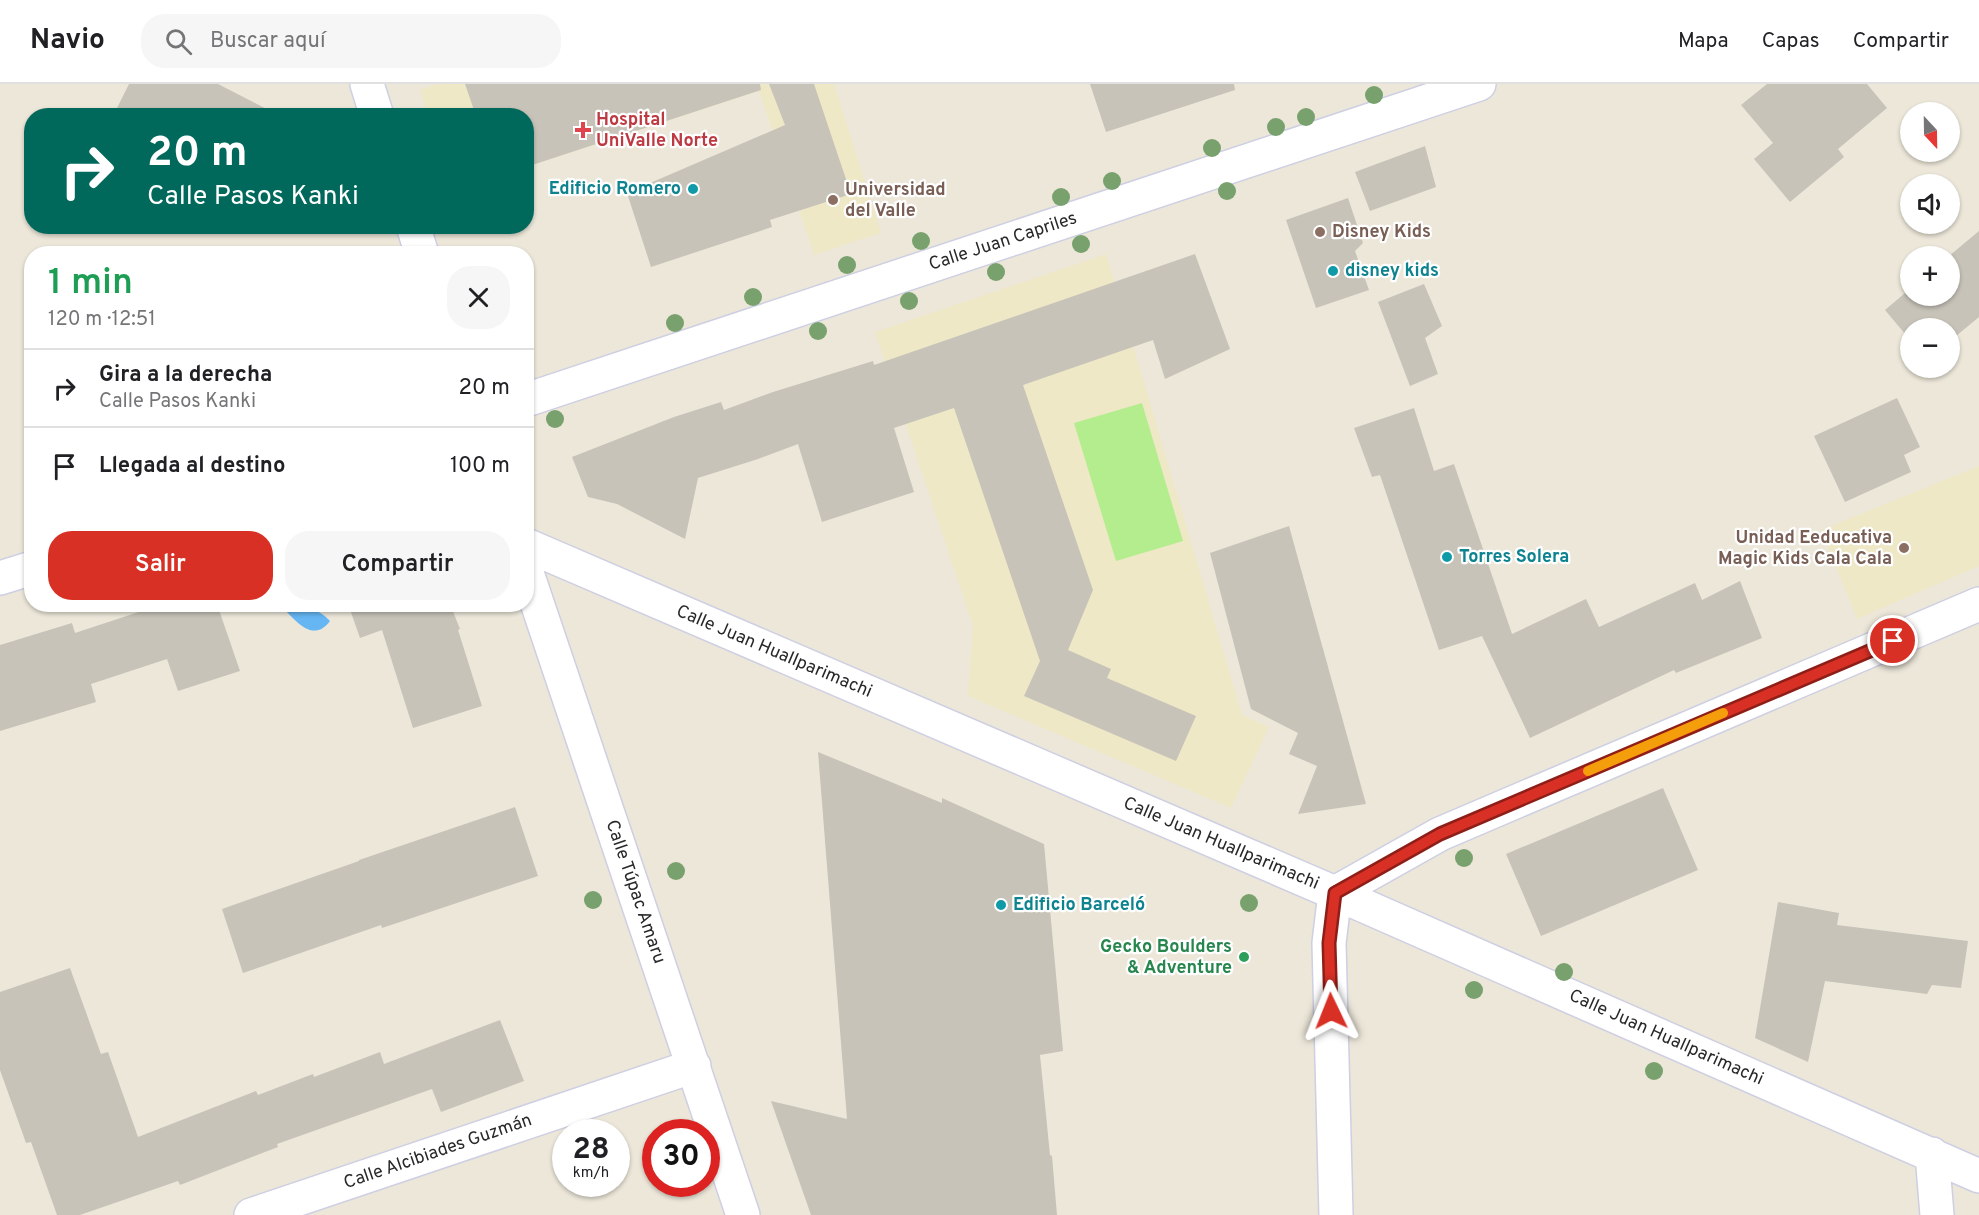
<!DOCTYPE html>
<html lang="es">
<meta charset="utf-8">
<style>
body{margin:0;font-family:Overpass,sans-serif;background:#f6f6f6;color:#202124;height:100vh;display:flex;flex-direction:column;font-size:22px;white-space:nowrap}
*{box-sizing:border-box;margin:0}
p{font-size:20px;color:#757577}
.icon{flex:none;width:33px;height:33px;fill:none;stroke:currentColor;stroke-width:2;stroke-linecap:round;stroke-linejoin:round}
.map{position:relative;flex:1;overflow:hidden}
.sheet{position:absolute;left:24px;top:162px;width:510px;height:366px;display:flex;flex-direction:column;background:#fff;border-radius:24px;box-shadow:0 2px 4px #0004}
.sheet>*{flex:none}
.banner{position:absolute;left:24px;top:24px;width:510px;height:126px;border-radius:24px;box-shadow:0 2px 4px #0004;background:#00695c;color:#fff;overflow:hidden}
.needle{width:39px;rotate:158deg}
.controls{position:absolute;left:1900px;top:18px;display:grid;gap:12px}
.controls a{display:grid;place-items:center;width:60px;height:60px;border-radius:50%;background:#fff;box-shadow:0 2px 4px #0004;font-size:30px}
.speed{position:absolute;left:552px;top:1035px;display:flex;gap:12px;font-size:30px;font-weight:700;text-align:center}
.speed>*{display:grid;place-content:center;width:78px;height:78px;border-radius:50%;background:#fff;box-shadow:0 2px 4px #0004;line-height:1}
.speed small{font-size:15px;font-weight:400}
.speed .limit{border:9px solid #d22;background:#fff;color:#111}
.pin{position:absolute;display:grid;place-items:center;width:51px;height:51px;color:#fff;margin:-26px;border:3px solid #fff;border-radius:50%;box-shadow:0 2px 6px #0007}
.me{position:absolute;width:66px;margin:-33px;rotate:358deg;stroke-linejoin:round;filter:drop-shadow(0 0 4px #0008)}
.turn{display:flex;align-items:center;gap:21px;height:126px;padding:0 24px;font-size:27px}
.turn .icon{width:78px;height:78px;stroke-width:2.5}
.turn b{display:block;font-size:42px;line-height:51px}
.round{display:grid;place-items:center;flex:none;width:63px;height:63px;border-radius:24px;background:#f6f6f6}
.summary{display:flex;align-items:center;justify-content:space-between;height:102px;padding:0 24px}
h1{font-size:36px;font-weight:600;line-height:45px;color:#1e9e55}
.action{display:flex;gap:12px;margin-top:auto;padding:12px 24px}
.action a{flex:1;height:69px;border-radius:24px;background:#d93025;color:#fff;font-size:24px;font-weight:600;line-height:69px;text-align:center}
.action a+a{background:#f6f6f6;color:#202124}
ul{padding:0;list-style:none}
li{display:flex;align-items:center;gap:18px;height:78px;padding:0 24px;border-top:2px solid #e0e0e0}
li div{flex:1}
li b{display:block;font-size:22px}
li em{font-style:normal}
header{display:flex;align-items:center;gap:36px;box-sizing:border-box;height:84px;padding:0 30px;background:#fff;border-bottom:2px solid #e0e0e0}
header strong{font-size:28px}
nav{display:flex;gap:33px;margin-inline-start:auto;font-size:21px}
.search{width:420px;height:54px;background:#f6f6f6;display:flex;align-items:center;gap:15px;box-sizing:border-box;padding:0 21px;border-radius:24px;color:#757577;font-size:22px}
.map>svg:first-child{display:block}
</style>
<header>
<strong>Navio</strong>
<div class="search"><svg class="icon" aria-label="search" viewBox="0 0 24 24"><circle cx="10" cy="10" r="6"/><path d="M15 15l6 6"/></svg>Buscar aquí</div>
<nav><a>Mapa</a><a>Capas</a><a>Compartir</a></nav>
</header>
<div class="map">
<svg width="1979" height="1131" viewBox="0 0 1979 1131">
<rect width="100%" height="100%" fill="#ece7d9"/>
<!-- education -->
<path fill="#eee8c7" d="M437,0h397l47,149 -67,22 -55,-164 -232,76 -1,-51 -99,-1 -7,-25z
M1106,170l136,461 27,12 -38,81 -263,-112 5,-70 -98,-294z
M1979,382v100l-122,53 -36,-89z"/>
<!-- pitch -->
<path fill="#b4ed8d" d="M1142,319l41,138 -67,20 -42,-138z"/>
<!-- water -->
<path fill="#66b6f3" d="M280,521c19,-1 36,1 50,16 -18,24 -36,-3 -50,-16z"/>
<!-- building -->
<path fill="#c7c3b9" d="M129,0h89l62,32h-167z
M465,0h295l1,6 -235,77v-51h-50z
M769,0h45l37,110 -81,26 2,7 -121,40 -24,-74 158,-68z
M1090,0h144l1,6 -129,42z
M1767,0h100l20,24 -49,41 6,8 -54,45 -36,-43 19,-16 -32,-38z
M1425,62l11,41 -66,24 -15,-39z
M1348,114l15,45 -8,8 14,39 -53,18 -30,-88z
M1979,147v86l-29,24v-13h-39v13l-26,-31 26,-22v8h39l-1,-40z
M1195,170l35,95 -65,30 -12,-39 -130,45 70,205 -25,60 43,19 -4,9 89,38 -20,45 -152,-65 16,-35 -86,-253 -60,20 20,64 -92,30 -24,-78 -40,15 -60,19 -13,61 -68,-35 -29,-7 -16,-40 102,-40 47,-15 3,8 49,-18 100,-31 1,4z
M1424,200l18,42 -17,12 13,36 -28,12 -32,-84z
M1897,314l23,49 -16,8 7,17 -66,30 -31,-66z
M1414,324l20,63 20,-7 58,170 74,-35 13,28 96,-44 7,17 38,-19 22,57 -86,35 -2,-3 -144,68 -48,-102 -43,14 -59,-175 -8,2 -18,-49z
M1289,442l77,278 -68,10 19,-48 -28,-12 9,-21 -47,-24 -41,-156z
M163,520h54l23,67 -62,20 -11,-32 -76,25 5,18 -96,29v-86l72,-22 3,10z
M348,520h102l10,25 -2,1 24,76 -69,22 -31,-98 -22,8z
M818,668l124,51v-5l102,46 19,207 -23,4 10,100 2,1 5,59h-246l-40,-114 76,18z
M1663,704l35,82 -157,66 -35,-82z
M515,723l23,69 -156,52 -1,-3 -138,48 -21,-64 137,-48v-1z
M1778,818l61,11 -2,12 131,16 -7,47 -29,-3 -5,9 -102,-13 -17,81 -53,-24z
M70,884l31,86 7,-2 30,85 118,-46 2,4 55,-21 1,3 66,-25 4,12 116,-44 24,61 -83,31 -9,-23 -155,55 1,3 -98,38 -2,-4 -98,34h-23l-26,-73 -5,1 -26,-73v-78z"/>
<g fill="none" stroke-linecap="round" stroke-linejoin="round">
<!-- street casing -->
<g stroke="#cecfe2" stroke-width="36">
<path id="street" d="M367,0l10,32
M413,142l9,28
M526,316l953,-316
M526,461l809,348 644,283
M526,486l217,645
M0,494l32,-10
M1932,1070l5,61
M251,1131l443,-149
M1336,1131l-7,-272 6,-50 105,-59 539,-230"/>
</g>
<!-- street -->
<use href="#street" stroke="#fff" stroke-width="33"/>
</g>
<!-- trees -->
<g fill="#78a16e">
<circle cx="1374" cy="11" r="9"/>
<circle cx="1306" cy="33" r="9"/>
<circle cx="1276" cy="43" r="9"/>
<circle cx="1212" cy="64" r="9"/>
<circle cx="1112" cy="97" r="9"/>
<circle cx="1227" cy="107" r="9"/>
<circle cx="1061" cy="113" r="9"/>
<circle cx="921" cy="157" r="9"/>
<circle cx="1081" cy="160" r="9"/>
<circle cx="847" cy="181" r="9"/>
<circle cx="996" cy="188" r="9"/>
<circle cx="753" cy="213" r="9"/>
<circle cx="909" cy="217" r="9"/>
<circle cx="675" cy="239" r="9"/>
<circle cx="818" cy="247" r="9"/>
<circle cx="555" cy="335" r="9"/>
<circle cx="1464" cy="774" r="9"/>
<circle cx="676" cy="787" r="9"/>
<circle cx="593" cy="816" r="9"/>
<circle cx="1249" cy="819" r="9"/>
<circle cx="1564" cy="888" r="9"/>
<circle cx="1474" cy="906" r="9"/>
<circle cx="1654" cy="987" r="9"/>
</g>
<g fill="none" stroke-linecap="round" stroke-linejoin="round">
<!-- route casing -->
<g stroke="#8d1f18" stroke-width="15">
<path id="route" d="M1331,927l-2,-68 6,-50 105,-59 453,-193"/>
</g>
<!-- route -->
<use href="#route" stroke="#d93025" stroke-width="10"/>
<!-- slow -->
<path stroke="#f59e0b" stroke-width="10" d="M1588,687l135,-58"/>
</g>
<!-- markers -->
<path fill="#e0444e" stroke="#fff" stroke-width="2" d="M580 37h6v6h6v6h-6v6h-6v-6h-6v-6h6z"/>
<g fill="#0f9aa8" stroke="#fff" stroke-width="2">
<circle cx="693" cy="105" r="6"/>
<circle cx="1333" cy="187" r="6"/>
<circle cx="1447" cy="473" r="6"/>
<circle cx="1001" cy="821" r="6"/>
</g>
<g fill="#8d6e63" stroke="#fff" stroke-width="2">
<circle cx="833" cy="116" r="6"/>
<circle cx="1320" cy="148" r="6"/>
<circle cx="1904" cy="464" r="6"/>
</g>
<circle fill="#2e9e5b" stroke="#fff" stroke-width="2" cx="1244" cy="873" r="6"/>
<g text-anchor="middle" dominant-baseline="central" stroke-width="4.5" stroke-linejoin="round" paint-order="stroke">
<!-- health labels -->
<g font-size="18" font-weight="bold" fill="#be3a42" stroke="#fff" text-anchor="start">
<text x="596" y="36">Hospital<tspan x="596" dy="21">UniValle Norte</tspan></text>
</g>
<!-- culture labels -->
<g font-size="18" font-weight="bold" fill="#0d838f" stroke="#fff" text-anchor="start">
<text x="681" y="105" text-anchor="end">Edificio Romero</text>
<text x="1345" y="187">disney kids</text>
<text x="1459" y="473">Torres Solera</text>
<text x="1013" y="821">Edificio Barceló</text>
</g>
<!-- education labels -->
<g font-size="18" font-weight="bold" fill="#785e54" stroke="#fff" text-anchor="start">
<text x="845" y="106">Universidad<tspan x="845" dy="21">del Valle</tspan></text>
<text x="1332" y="148">Disney Kids</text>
<text x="1892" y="454" text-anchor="end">Unidad Eeducativa<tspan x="1892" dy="21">Magic Kids Cala Cala</tspan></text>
</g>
<!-- street labels -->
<g font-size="18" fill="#282828" stroke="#fff">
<text transform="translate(1003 158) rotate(-18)">Calle Juan Capriles</text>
<text transform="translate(774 568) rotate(23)">Calle Juan Huallparimachi</text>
<text transform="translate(1221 760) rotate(23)">Calle Juan Huallparimachi</text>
<text transform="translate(635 808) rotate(71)">Calle Túpac Amaru</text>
<text transform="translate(1666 954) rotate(24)">Calle Juan Huallparimachi</text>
<text transform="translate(438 1068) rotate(-19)">Calle Alcibiades Guzmán</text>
</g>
<!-- leisure labels -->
<g font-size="18" font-weight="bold" fill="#27864d" stroke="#fff" text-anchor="end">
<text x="1232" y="863">Gecko Boulders<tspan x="1232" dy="21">&amp; Adventure</tspan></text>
</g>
</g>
</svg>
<div class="controls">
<a><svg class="needle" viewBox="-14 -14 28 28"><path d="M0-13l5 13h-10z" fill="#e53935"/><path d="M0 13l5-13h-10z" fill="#757577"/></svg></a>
<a><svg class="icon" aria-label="sound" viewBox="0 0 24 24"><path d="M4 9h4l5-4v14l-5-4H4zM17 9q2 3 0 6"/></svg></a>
<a>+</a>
<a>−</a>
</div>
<div class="speed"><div>28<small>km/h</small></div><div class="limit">30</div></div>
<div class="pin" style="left:1893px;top:557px;background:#d93025"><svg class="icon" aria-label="arrive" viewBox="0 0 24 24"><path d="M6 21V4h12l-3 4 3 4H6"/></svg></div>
<svg class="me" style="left:1331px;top:927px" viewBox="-20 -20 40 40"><path d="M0-17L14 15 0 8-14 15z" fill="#d93025" stroke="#fff" stroke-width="4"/></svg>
<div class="banner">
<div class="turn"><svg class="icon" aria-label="right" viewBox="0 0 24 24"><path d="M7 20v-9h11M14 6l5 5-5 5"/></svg><div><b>20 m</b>Calle Pasos Kanki</div></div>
</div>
<section class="sheet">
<div class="summary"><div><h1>1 min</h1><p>120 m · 12:51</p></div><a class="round"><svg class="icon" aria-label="close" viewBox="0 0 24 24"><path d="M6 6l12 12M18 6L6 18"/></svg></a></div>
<ul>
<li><svg class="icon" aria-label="right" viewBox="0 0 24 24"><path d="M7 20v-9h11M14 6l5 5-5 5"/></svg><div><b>Gira a la derecha</b><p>Calle Pasos Kanki</p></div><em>20 m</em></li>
<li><svg class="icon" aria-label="arrive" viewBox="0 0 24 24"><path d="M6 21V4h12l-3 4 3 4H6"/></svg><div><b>Llegada al destino</b></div><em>100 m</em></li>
</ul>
<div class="action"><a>Salir</a><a>Compartir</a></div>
</section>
</div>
